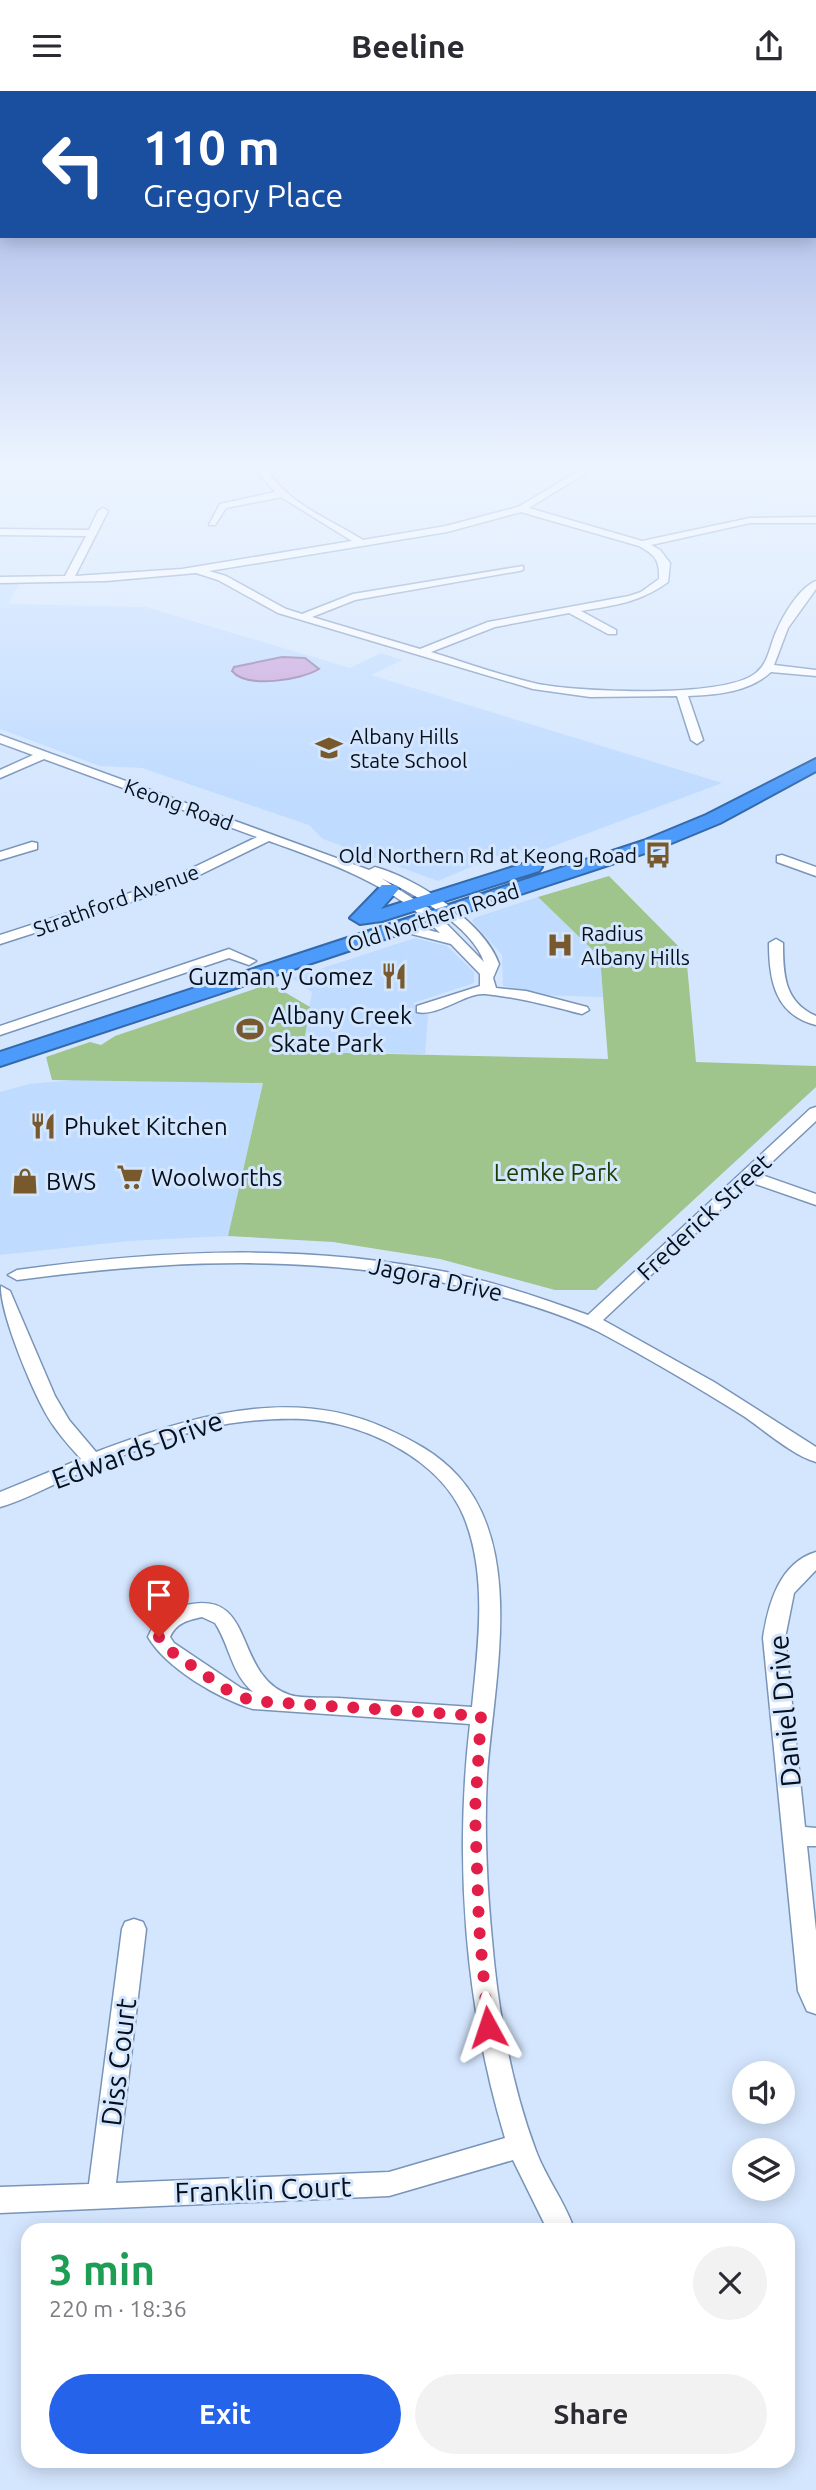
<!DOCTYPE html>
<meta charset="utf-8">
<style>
body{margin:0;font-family:Ubuntu,sans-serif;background:#f2f2f3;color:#2b2b33;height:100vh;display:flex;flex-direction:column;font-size:26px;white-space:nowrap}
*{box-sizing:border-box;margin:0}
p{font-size:23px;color:#7c7c81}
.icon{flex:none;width:38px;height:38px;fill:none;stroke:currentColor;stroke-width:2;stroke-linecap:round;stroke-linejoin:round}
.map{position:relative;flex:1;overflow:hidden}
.side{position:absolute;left:21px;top:2132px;width:774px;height:245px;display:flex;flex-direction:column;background:#fff;border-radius:21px;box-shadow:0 4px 18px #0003}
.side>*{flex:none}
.banner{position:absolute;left:0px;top:0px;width:817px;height:147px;box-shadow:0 4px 18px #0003;background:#1a4fa0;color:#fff;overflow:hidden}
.fabs{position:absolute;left:732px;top:1970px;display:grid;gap:14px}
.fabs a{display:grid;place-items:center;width:63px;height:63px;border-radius:50%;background:#fff;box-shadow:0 4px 18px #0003;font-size:35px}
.pin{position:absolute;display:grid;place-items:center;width:60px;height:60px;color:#fff;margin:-72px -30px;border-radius:50% 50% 50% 0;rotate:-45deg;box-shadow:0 0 7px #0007}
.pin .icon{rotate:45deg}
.me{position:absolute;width:77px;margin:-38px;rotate:355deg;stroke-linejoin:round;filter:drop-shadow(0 0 5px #0008)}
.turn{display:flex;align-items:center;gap:24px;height:147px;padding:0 28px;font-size:32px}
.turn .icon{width:91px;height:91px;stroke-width:2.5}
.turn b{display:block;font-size:49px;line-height:60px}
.round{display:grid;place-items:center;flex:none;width:74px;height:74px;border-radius:37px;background:#f2f2f3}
.head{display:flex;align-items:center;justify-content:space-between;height:119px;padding:0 28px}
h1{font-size:42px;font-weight:600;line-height:52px;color:#1e9e55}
.primary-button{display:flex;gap:14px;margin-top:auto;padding:14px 28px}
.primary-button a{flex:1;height:80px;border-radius:42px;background:#2563eb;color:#fff;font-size:28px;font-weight:600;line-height:80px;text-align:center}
.primary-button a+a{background:#f2f2f3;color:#2b2b33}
header{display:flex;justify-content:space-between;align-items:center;height:91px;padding:0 28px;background:#fff;font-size:32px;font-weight:600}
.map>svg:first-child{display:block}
</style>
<header><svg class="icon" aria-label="menu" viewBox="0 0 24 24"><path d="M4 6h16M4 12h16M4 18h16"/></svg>Beeline<svg class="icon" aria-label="share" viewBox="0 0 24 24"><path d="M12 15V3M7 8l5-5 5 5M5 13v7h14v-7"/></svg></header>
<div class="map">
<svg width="816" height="2399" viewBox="0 0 816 2399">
<rect width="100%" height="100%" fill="#d4e6fe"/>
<!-- built -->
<path fill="#bfdbff" d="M0,493h19l-11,20 138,3 204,61 31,-15 22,7 -32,15 351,108 -179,67 -39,3 -66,28 -115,-42 -14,-14 -167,-57 -42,-2 -100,-37z
M538,806l62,60 3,40 -69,-2 -31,-9 -1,-31 -30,-34 2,-3z
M415,847l32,8 27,26v11l-61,20 15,12 -3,39 -124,-2 11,-60 -20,-14z
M86,988l177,4 -35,153 -100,5 -128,14v-163l29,-8z"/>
<!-- green -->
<path fill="#9fc48c" d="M609,785l77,78 10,108 120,4v21l-220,203h-41l-115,-31 -107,-17 -105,-6 35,-153 -211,-3 -6,-23 44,-15 11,3 14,-9 151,-51 10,2 34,20 -8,45 306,7 -8,-102 -62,-60z"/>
<!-- water -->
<path fill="#c8a1da" stroke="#8e75a1" stroke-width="2" d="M282,566l23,1 14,11c-18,11 -72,20 -87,2l2,-4z"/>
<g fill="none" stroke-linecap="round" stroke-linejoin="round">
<!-- minor casing -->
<g stroke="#7994b9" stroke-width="3">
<path id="minor" d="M256,372h8c18,39 64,55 99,77l83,-14 72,-19 74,-44h10l-73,45 113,33 108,-23 66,-1v6h-66l-99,22 9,5 10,13 -2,19c-29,21 -53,23 -87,29l35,19v4h-8l-39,-21 -74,14 -64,25c36,11 71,24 107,32 41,8 190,15 219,-12 12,-10 13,-28 20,-42 7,-16 23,-43 39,-49v8l-28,39 -14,37 42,5v6l-45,-4c-22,20 -53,23 -83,24l15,44 -6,4 -6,-4 -14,-44 -87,1 -57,-8 -255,-76 -60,-33 -22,-7 -90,8 -106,2v-6l65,-1 21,-40 -86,-1v-6l89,1 9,-19 5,-3 5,3 -33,65 107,-7 170,-28 -71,-44 -55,11 -11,17h-6l11,-21 55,-12 -14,-16zM521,421l118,34c16,9 21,14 20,33l-18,13 -12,4 -141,26 -68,27 -108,-32 43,-17 164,-29 4,-1v-4l-170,28 -51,20 -16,-5 -60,-33 -17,-5 238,-39z
M0,644l369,135 6,-3c41,11 110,56 124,97l-6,14 3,10 30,3 61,16 2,3 -7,4c-32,-8 -65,-17 -97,-20 -19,-2 -47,23 -68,18v-6l63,-20v-12l-29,-30 -55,-14 -2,-3 7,-4 39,10c-46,-48 -110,-70 -171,-92l-98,48 -171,55v-9l161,-52 96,-46 -213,-78 -44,19v-8l33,-15 -33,-12zM381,787c33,16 91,48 103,84l-47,-48z
M32,751l5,1v6l-37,11v-8z
M782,764l34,12v9l-39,-14v-6z
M776,848l7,4c0,31 1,59 33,73v9c-41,-10 -47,-45 -47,-82z
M229,858l27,12 -7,4 -20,-7 -229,77v-9z
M816,1016v14l-57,53 57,20v11l-66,-23 -147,138 111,62 102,65v15c-22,-6 -51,-31 -71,-45 -48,-30 -97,-59 -146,-85 -36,-18 -77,-30 -115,-40 -155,-40 -310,-33 -467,-12l-9,-5 9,-5c144,-20 286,-27 429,2 48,10 96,26 142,43l222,-206z
M1,1195l9,5 45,105 14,24 27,32c93,-35 194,-67 289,-24 27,12 52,25 73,48 68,75 35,209 29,300 -3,54 0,110 5,164 6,71 19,144 44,211 10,27 29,51 38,78h-27l-34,-69 -124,36 -389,17v-26l89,-3 33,-255 3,-7 9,-3 9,3 3,7 -30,254 273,-11 116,-34c-40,-132 -51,-277 -35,-414l-217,-15c-34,-10 -87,-41 -105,-72 7,-17 17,-26 35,-31 75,-20 48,69 107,89 14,4 33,2 48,3 45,3 89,6 134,9 6,-61 16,-131 -8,-190 -23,-58 -101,-95 -161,-98 -33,-1 -67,2 -100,10 -48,12 -94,32 -139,51 -21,9 -42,21 -64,27v-15l81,-33c-10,-11 -20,-22 -28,-34 -18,-26 -53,-111 -52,-139zM202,1526l13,6c15,23 16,50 38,69l-12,-4 -67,-45 -4,-6c6,-14 18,-17 32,-20z
M816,1461v18l-22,23 -9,45 20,189 11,1v18h-9l9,85v83l-9,-3 -9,-20 -35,-353c5,-33 16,-75 53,-86z"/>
</g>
<!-- highway casing -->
<g stroke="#3469ac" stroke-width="4">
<path id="highway" d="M816,668v12l-96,52 -63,26 -657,217v-14l643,-211 63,-26z
M532,770l10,6 -3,4 -157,50 -22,3 -10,-6 32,-33h14l3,4 -18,20z"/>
</g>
<!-- minor -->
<use href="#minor" fill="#fff" fill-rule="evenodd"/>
<!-- highway -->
<use href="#highway" fill="#4c9afa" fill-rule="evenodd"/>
</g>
<!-- sky -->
<linearGradient id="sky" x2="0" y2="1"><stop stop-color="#9bace2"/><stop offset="0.53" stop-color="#ecf4ff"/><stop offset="1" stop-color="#ecf4ff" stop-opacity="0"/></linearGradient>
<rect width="816" height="708" fill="url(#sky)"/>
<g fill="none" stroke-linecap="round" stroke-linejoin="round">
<!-- route -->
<path stroke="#e11d48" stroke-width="12" stroke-dasharray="0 21.6" d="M159,1546l7,11 67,46 20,7 228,15 -6,95 4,115 9,101"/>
</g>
<!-- icons -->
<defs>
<g id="school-bare" transform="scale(2.1)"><path d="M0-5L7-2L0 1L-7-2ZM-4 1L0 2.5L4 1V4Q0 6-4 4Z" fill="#77592d" stroke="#d4e6fe" stroke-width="2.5" paint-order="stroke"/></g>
<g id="bus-bare" transform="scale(2.1)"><path d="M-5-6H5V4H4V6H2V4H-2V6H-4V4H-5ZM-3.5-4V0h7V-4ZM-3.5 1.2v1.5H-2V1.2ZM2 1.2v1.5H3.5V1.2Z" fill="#77592d" stroke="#d4e6fe" stroke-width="2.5" paint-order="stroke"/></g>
<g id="hospital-bare" transform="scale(2.1)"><path d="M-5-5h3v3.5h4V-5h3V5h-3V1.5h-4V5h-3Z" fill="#77592d" stroke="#d4e6fe" stroke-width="2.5" paint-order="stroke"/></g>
<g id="restaurant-bare" transform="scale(2.1)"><path d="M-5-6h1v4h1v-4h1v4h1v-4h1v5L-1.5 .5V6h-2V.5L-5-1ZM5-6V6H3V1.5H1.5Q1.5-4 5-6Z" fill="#77592d" stroke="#d4e6fe" stroke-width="2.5" paint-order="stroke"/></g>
<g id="stadium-bare" transform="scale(2.1)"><path d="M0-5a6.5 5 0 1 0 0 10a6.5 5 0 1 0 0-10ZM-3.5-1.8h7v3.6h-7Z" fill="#77592d" stroke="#d4e6fe" stroke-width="2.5" paint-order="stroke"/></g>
<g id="supermarket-bare" transform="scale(2.1)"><path d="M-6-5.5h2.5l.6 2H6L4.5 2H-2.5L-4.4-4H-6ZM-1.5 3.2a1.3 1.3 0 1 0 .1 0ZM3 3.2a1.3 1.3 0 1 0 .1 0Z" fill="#77592d" stroke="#d4e6fe" stroke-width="2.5" paint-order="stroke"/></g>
<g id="shop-bare" transform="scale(2.1)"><path d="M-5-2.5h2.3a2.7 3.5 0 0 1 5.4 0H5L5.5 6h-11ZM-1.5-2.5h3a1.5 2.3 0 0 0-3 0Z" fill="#77592d" stroke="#d4e6fe" stroke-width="2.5" paint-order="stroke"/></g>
</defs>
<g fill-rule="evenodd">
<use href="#school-bare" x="329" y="657"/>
<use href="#bus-bare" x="658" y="764"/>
<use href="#hospital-bare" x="560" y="854"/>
<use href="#restaurant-bare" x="394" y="885"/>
<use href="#stadium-bare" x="250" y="938"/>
<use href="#restaurant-bare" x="43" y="1035"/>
<use href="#supermarket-bare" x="130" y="1086"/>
<use href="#shop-bare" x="25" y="1090"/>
</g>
<g text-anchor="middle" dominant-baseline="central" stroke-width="6" stroke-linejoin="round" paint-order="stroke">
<!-- far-poi labels -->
<g font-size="21" fill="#060f1c" stroke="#d4e6fe" text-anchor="start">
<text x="350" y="645">Albany Hills<tspan x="350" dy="24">State School</tspan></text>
<text x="637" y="764" text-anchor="end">Old Northern Rd at Keong Road</text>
<text x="581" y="842">Radius<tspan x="581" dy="24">Albany Hills</tspan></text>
</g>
<!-- far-street labels -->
<g font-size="21" fill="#060f1c" stroke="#d4e6fe">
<text transform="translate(179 713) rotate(20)">Keong Road</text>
<text transform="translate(116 809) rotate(-20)">Strathford Avenue</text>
<text transform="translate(433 826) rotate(-18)">Old Northern Road</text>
</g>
<!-- poi labels -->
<g font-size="24" fill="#060f1c" stroke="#d4e6fe" text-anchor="start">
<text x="373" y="885" text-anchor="end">Guzman y Gomez</text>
<text x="271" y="924">Albany Creek<tspan x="271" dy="28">Skate Park</tspan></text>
<text x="64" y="1035">Phuket Kitchen</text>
<text x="151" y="1086">Woolworths</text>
<text x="46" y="1090">BWS</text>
</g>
<!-- park labels -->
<g font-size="24" fill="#1a3c00" stroke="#d4e6fe">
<text x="556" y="1081">Lemke Park</text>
</g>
<!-- street labels -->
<g font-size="24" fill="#060f1c" stroke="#d4e6fe">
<text transform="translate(704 1126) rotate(-43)">Frederick Street</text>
<text transform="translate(436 1188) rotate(12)">Jagora Drive</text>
</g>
<!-- near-street labels -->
<g font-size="28" fill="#060f1c" stroke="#d4e6fe">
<text transform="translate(137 1358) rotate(-20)">Edwards Drive</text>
<text transform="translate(784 1620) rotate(-95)">Daniel Drive</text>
<text transform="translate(118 1971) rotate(-83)">Diss Court</text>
<text transform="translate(263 2098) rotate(-2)">Franklin Court</text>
</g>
</g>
</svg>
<div class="fabs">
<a><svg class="icon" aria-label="sound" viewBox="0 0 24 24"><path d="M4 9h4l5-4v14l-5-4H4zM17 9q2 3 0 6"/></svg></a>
<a><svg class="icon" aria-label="layers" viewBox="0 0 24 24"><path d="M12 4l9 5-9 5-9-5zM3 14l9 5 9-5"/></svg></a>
</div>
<div class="pin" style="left:159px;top:1546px;background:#d93025"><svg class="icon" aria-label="arrive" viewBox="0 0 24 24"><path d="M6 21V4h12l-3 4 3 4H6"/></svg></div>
<svg class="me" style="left:488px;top:1936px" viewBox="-20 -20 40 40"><path d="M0-17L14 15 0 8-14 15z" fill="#e11d48" stroke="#fff" stroke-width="4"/></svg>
<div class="banner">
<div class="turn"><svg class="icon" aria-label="left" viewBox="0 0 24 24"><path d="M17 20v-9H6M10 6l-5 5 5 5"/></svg><div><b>110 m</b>Gregory Place</div></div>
</div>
<section class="side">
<div class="head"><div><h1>3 min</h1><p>220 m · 18:36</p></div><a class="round"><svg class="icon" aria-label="close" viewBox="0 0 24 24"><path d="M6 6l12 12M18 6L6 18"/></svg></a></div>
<div class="primary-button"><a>Exit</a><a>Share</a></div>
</section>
</div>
